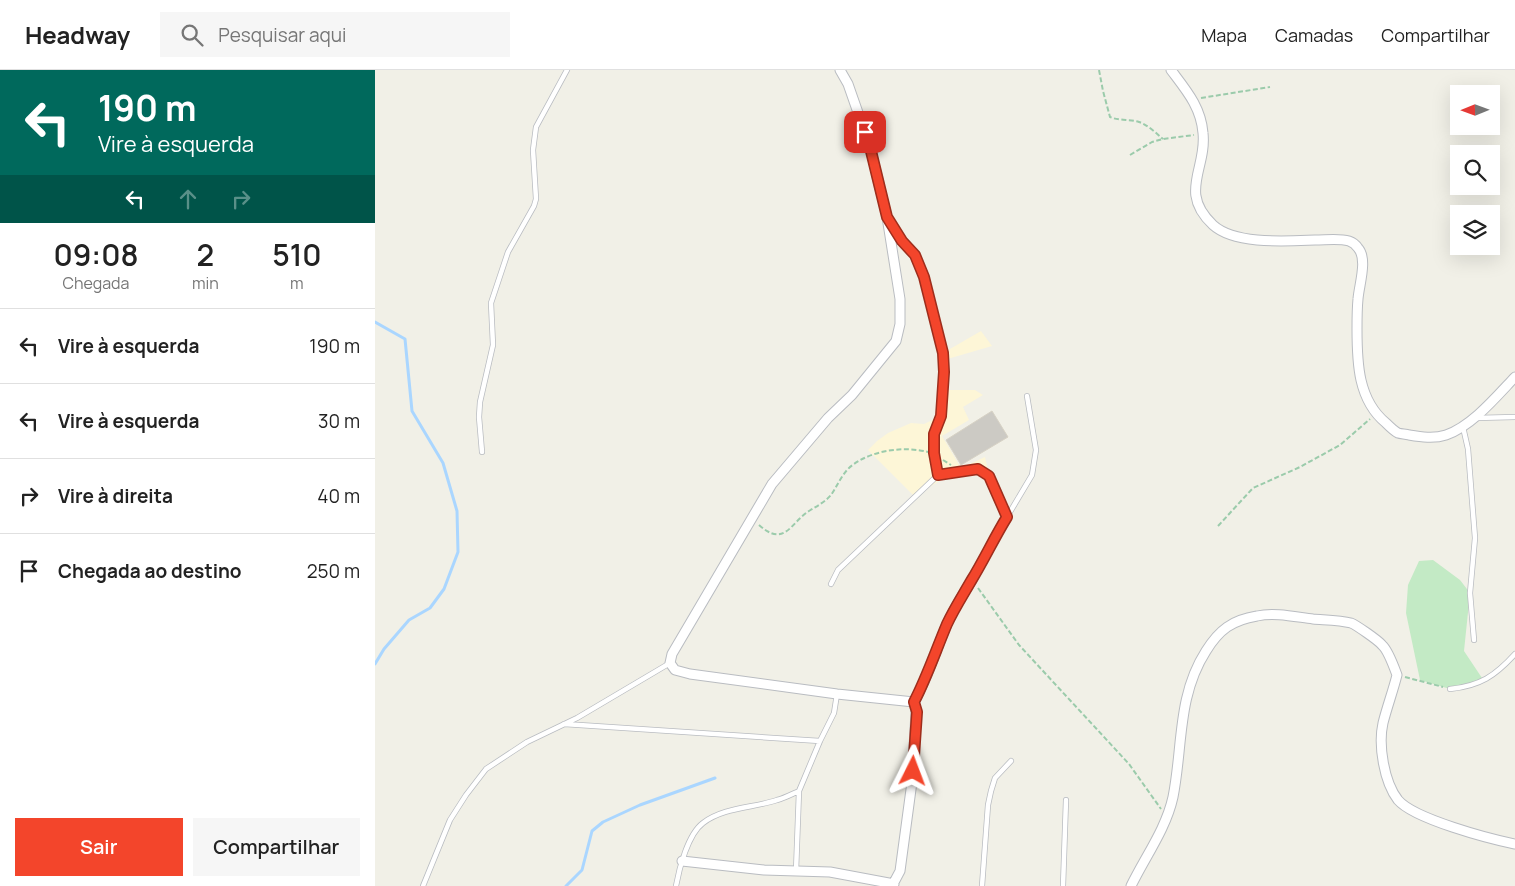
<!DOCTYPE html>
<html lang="pt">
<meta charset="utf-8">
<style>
body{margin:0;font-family:Manrope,sans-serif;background:#f6f6f6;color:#222;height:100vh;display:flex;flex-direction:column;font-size:19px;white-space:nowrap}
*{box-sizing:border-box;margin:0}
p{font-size:16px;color:#767676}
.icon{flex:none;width:28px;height:28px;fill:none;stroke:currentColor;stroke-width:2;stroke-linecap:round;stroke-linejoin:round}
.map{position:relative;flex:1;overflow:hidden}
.side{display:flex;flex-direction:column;background:#fff;width:375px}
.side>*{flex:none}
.top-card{background:#00695c;color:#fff;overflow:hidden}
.needle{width:32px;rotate:269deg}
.tools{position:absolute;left:1075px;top:15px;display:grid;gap:10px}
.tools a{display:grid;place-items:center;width:50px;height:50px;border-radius:0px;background:#fff;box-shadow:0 5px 20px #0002;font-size:25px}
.pin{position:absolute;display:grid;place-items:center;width:42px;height:42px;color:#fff;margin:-21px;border-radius:10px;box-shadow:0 2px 8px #0006}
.me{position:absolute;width:55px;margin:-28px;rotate:3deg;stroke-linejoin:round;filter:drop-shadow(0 0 4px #0008)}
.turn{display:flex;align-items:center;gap:18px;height:105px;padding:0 15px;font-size:22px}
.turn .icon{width:65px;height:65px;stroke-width:2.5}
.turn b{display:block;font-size:35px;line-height:42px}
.lanes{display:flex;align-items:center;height:48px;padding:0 15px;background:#0003;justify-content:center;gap:25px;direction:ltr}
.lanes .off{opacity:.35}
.eta{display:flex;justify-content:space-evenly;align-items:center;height:85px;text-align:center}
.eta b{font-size:30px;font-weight:600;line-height:35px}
.primary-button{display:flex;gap:10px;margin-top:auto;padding:10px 15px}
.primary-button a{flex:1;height:58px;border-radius:0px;background:#f3452b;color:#fff;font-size:20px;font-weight:600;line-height:58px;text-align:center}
.primary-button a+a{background:#f6f6f6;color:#222}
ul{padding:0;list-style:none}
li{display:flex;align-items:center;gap:15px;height:75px;padding:0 15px;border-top:1px solid #e0e0e0}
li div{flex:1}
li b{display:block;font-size:19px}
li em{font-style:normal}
header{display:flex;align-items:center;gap:30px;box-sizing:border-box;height:70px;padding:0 25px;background:#fff;border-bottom:1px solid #e0e0e0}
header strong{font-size:24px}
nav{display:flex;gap:28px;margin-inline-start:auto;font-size:18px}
.search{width:350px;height:45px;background:#f6f6f6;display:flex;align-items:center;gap:12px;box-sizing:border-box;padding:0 18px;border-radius:0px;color:#767676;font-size:19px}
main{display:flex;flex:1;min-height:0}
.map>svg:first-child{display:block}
</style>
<header>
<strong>Headway</strong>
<div class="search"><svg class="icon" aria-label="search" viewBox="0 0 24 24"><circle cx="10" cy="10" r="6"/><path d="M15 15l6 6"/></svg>Pesquisar aqui</div>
<nav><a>Mapa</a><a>Camadas</a><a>Compartilhar</a></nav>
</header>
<main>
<section class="side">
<div class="top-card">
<div class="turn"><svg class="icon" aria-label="left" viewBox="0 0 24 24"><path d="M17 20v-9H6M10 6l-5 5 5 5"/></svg><div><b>190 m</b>Vire à esquerda</div></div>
<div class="lanes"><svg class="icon" aria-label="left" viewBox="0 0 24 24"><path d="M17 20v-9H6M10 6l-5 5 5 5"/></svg><svg class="icon off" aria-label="ahead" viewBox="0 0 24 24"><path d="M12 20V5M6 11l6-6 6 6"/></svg><svg class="icon off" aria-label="right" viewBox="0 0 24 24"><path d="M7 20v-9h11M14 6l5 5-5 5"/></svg></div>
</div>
<div class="eta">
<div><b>09:08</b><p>Chegada</p></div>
<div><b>2</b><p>min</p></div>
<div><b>510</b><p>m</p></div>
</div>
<ul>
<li><svg class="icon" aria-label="left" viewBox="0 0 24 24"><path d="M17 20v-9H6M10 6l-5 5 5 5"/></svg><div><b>Vire à esquerda</b></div><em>190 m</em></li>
<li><svg class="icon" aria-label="left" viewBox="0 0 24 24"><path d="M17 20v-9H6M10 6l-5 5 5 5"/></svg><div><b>Vire à esquerda</b></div><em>30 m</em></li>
<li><svg class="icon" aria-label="right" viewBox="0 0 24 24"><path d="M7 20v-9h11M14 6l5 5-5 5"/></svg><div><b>Vire à direita</b></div><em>40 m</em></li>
<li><svg class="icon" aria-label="arrive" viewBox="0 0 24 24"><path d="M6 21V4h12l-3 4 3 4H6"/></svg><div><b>Chegada ao destino</b></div><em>250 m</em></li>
</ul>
<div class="primary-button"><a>Sair</a><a>Compartilhar</a></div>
</section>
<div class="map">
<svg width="1140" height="816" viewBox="0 0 1140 816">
<rect width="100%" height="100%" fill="#f1f0e7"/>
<!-- green -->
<path fill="#c3eac5" d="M1058,490l27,20 10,13 -6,58 20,30 -34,8 -30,-9 -14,-67 2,-28 11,-24z"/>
<!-- sand -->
<path fill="#fdf6d7" d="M606,261l11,15 -48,14 -1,-7z
M568,320h32l8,5 -20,12 6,13 -27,16 19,32 24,-11 4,18c-3,-1 -7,-4 -10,-5 -19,-6 -49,17 -64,27l-47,-47 9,-9 11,-8 23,-10 13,1 17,-8z"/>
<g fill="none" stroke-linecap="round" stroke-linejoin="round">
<!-- stream -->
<path stroke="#aad6ff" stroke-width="3" d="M0,252l30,17 7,72 31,52 14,48 1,41 -14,37 -14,19 -21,12 -25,29 -9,15
M191,816l16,-16 10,-39 11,-9 37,-17 75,-27"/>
</g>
<!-- building -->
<path fill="#cccac4" stroke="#d7d2c5" d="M617,341l16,26 -47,28 -15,-25z"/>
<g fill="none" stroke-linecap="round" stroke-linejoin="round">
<!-- service casing -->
<g stroke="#b9bcc1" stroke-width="6">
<path id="service" d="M516,152l11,19 13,14 9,22 19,76 1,19 -2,44 -8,19v18l4,22 40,-6 11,6 18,42 -12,19 -23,44
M1101,348l39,-1
M1088,357l5,22 7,89 -5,55 4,47
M107,382l-3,-35 1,-15 13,-57 -2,-42 17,-51 26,-46 2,-7 -3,-49 3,-23 31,-57
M632,447l25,-42 4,-25 -9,-54
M456,514l7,-14 100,-95
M1075,619c30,-3 45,-13 65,-35
M189,654l256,17
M421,801l3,-80
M48,816l27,-66 16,-25 20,-26 41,-27 50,-24 93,-55
M301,816c3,-17 12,-52 27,-63 21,-16 51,-15 74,-23 8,-2 15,-6 22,-9l21,-50 14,-28 3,-19
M607,816l6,-81 3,-14 4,-13 16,-17
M688,816l3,-86"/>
</g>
<!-- minor casing -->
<g stroke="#b9bcc1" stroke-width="11">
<path id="minor" d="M465,0l8,14 22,63 17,70 13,82v25l-4,17 -44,54 -24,23 -56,66 -100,170 -2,9 5,7 15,4 147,20 77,8
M796,0c15,20 30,37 32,63 4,36 -25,59 10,92 22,20 74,16 102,15 11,0 24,-2 34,1 3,1 7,4 9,7 10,11 1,37 0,51 -1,10 -1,20 -1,30 0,34 1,71 29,94 3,3 8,8 12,10 3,1 8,1 11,2 12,2 25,4 37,0 26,-9 50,-38 69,-58
M307,791l82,9 66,2 64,12
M517,816l8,-15 12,-89 4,-70 -2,-10c14,-25 22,-52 33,-78 7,-16 16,-30 25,-44
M756,816c14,-29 35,-57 42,-89 10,-50 4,-101 33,-146 13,-21 26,-31 51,-35 18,-4 39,1 56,3 12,1 27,1 38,4 5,2 27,17 31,22 6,5 12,22 15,30 -4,16 -10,32 -14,48 -5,22 1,59 15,77 16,19 92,39 117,44"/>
</g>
<!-- path -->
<path stroke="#9bcbab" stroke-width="2" stroke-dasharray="5 2.5" stroke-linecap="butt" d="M724,0l4,21 7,26c9,4 20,2 29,5 9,3 17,11 24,17
M826,28l69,-11
M755,85l22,-13 11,-3 31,-4
M568,390l8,5
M384,455c26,23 31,-2 50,-14 8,-5 16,-9 22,-16 7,-10 12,-24 23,-31 20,-14 50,-18 74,-12
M843,456l35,-38 47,-21 40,-22 30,-26
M603,518l41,57 110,119 32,45
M1030,607l38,10"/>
<!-- service -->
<use href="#service" stroke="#fff" stroke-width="4.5"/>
<!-- minor -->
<use href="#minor" stroke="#fff" stroke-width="9"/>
</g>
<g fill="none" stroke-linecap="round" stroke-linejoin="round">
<!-- route casing -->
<g stroke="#9e2d1c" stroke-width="12">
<path id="route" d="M490,62l5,15 17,70 15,24 13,14 9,22 19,76 1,19 -3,44 -7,18v19l4,22 40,-6 11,7 18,41c-13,21 -23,43 -36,64 -8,14 -17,28 -24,43 -11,26 -20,53 -33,78l3,10 -4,59"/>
</g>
<!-- route -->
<use href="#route" stroke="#f3452b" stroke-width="9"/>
</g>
</svg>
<div class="tools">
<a><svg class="needle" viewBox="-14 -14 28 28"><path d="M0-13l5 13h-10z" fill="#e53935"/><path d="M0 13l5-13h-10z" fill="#767676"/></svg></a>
<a><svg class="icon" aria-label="search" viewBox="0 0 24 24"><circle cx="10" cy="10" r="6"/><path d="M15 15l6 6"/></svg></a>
<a><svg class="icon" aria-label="layers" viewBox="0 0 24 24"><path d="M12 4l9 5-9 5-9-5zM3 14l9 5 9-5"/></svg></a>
</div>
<div class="pin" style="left:490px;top:62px;background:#d93025"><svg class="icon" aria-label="arrive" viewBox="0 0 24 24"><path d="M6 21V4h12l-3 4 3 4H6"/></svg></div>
<svg class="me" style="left:538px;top:701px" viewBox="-20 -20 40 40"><path d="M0-17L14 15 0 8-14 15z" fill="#f3452b" stroke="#fff" stroke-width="4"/></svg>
</div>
</main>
